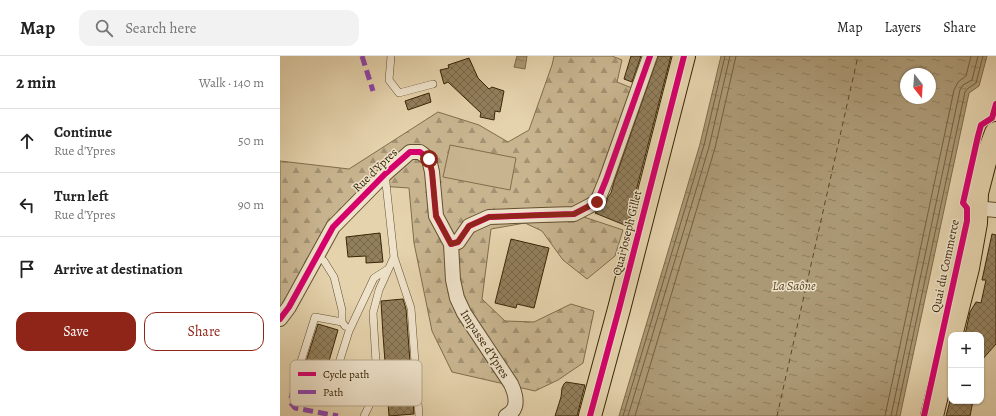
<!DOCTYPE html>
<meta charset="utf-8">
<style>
body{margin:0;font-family:Alegreya,serif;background:#f2f2f2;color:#222}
.controls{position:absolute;right:12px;bottom:12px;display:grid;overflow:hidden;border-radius:8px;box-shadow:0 1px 3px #0004}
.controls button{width:36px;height:36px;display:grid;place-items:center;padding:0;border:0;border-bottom:1px solid #e0e0e0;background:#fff;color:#222;font:20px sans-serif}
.compass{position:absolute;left:620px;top:12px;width:36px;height:36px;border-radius:50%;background:#fff;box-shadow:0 1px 3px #0004;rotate:163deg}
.stop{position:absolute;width:12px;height:12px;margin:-9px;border:3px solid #8f2418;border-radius:50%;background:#fff}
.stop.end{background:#8f2418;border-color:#fff;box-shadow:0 1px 4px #0008}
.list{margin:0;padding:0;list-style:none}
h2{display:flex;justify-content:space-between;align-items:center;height:52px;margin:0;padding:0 16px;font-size:17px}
h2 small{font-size:13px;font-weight:400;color:#767676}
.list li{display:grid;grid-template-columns:26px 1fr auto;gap:12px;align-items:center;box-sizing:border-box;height:64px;padding:0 16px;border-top:1px solid #e0e0e0}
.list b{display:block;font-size:15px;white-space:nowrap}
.list p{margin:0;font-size:13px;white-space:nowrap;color:#767676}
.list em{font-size:13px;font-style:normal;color:#767676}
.actions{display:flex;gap:8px;padding:12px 16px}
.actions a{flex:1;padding:9px 0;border:1px solid #8f2418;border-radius:12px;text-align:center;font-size:14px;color:#8f2418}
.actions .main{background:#8f2418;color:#fff}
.icon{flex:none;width:22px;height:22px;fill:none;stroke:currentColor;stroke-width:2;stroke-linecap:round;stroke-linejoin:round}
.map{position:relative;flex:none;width:716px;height:360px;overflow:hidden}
header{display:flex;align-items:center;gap:24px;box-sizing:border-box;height:56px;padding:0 20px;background:#fff;border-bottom:1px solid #e0e0e0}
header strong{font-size:19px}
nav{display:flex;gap:22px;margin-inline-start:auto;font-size:14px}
.search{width:280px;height:36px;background:#f2f2f2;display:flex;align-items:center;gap:10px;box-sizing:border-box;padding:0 14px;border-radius:12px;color:#767676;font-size:15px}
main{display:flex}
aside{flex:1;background:#fff}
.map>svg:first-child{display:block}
</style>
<header>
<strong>Map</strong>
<div class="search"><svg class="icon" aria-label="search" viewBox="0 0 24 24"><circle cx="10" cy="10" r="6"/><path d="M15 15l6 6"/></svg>Search here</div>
<nav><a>Map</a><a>Layers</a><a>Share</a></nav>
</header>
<main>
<aside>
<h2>2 min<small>Walk · 140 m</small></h2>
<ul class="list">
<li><svg class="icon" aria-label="ahead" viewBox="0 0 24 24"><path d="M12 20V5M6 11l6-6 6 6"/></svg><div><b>Continue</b><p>Rue d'Ypres</p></div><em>50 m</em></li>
<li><svg class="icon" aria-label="left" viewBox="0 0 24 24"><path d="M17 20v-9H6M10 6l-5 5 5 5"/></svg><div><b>Turn left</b><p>Rue d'Ypres</p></div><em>90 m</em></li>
<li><svg class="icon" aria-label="arrive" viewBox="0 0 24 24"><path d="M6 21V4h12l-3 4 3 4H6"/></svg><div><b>Arrive at destination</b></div></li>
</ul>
<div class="actions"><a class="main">Save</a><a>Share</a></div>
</aside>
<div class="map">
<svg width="716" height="360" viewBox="0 0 716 360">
<defs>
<pattern id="forest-firs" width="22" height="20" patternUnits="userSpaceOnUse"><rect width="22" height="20" fill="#c8b590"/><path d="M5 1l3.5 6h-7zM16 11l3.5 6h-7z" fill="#a39374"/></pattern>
<pattern id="water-ripples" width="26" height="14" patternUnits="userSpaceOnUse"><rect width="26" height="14" fill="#ab9874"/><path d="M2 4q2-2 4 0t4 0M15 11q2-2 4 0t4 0" fill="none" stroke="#8c7c5d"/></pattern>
<pattern id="building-cross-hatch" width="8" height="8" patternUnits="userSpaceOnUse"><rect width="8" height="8" fill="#927f5c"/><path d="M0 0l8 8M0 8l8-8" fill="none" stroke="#78684a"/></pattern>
</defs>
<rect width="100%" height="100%" fill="#e5d3ad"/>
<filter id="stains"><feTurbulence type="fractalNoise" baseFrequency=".005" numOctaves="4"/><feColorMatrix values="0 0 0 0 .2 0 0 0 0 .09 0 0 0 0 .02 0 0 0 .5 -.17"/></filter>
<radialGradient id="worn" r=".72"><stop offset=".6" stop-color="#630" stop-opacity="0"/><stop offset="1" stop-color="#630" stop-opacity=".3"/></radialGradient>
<path fill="url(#forest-firs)" stroke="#806d4a" d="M274,0H332L342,4L337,26L352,32L315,139L304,161L343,174L335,200L307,223L283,204L262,175L245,167L211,173L202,243L225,265L254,266L291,248L314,255L303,307L278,324L255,335L172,316L152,275L134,187L129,132L85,129L0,254V105L69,113L158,56L199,69L228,86L249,74L272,9Z"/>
<path fill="#c8b590" stroke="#806d4a" d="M170,89L236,102L230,134L163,121Z"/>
<path fill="url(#water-ripples)" stroke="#7d6a48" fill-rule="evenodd" d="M237,0H247L245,13L234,11Z
M441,0H707L699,30L689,37L620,360H339L420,88ZM626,18H650V42H626Z"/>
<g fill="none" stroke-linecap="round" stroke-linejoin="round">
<path stroke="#725e3c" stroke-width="1" d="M343,360L424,89L445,0
M348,360L429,91L450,0
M355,360L435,92L456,0
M605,360L674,34L678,26L686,20L691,0
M611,360L680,34L683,29L692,24L698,0
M616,360L685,36L687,33L696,27L703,0"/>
<path stroke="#5b4826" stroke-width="1" stroke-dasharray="5 4" stroke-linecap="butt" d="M497,360L578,0"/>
</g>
<path fill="url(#building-cross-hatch)" stroke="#392505" d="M351,0H361L352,26L344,23Z
M378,0H391L347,170L315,157L321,153L325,150L328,141L331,137L334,126Z
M189,2L198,22L209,33L212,31L224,35L220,56L215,55L214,64L200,61L201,57L168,26L164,28L160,14L169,12L168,9Z
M149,37L151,46L128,54L125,45Z
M100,177L103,206L86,207V200L68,201L66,181Z
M712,178L716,179V288L701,305V279H685L690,256L696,246L701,247L706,224H702Z
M231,183L269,192L254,252L237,248L236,252L215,247Z
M123,243L126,253L134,358L109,360L103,279L101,245Z
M38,268L58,274L38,343L16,337Z
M286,326L305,329L297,360H275L281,341L282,332L284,328Z
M670,345H693L690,360H666Z"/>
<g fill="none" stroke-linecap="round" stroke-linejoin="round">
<g stroke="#64502f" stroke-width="8">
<path id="service" d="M111,0L109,24L119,37L153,28
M105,118L114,201L131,252L139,360
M44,205L54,221L62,254V266L65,270
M17,318L35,261L62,266
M52,329L69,275L94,222L108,213
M84,360L94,340L97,323L93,257L99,234L114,201"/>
</g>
<g stroke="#64502f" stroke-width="16">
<path id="minor" d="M696,152L716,154
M171,188L173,224L177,242L184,257L231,328C236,339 240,353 226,360
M0,263L9,251L53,171L105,118L130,96H140L149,103L152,116L156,160L171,188L178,186L189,170L209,161L262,159L294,158L317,146L326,124L370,0"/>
</g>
<g stroke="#392505" stroke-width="24">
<path id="primary" d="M310,360L339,253L404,0
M652,360L673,272L688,212L696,167L697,137L705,106L716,77"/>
</g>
<use href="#service" stroke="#eee2ca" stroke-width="7"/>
<use href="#minor" stroke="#eee2ca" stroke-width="14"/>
<use href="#primary" stroke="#e5d3ad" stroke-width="22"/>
<path stroke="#8e44ad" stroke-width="5" stroke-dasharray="10 5" stroke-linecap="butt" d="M82,0L93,35
M17,318L10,346L15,352L58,360"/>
<g stroke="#eee2ca" stroke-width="8">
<path id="cycleway" d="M0,263L9,251L53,171L105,118L130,96H140L149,103L152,116L156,160L171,188L178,186L189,170L209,161L262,159L294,158L317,146L326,124L370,0
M310,360L339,253L404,0
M644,360L687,165V152L683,147L698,80L701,69L712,62L716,48"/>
</g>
<use href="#cycleway" stroke="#d6006c" stroke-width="6"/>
</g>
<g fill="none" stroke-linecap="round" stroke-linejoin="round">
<path stroke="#8f2418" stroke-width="5" d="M149,103L152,116L156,160L171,188L178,186L189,170L209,161L262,159L294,158L317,146"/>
</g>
<g text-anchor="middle" stroke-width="3" stroke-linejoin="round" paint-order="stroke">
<g font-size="12" fill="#392505" stroke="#eee2ca">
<text transform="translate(95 114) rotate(-44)" y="4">Rue d'Ypres</text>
<text transform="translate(347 177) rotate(-76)" y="4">Quai Joseph Gillet</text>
<text transform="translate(665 210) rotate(-78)" y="4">Quai du Commerce</text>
<text transform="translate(205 288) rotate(57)" y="4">Impasse d'Ypres</text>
</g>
<g font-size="13" font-style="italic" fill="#5b4826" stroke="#eee2ca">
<text x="514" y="234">La Saône</text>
</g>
</g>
<rect x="10" y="304" width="132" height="46" rx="6" fill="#eee2ca" stroke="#b8a98f" stroke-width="1"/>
<rect x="18" y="316" width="18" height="4" fill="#d6006c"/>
<rect x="18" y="334" width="18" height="4" fill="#8e44ad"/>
<g font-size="11" fill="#392505">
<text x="43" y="322">Cycle path</text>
<text x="43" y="340">Path</text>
</g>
<rect width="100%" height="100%" filter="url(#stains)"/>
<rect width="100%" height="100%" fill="url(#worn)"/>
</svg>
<div class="controls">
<button>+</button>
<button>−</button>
</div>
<svg class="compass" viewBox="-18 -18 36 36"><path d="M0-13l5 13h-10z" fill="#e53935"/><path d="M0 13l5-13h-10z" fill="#767676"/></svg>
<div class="stop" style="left:149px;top:103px"></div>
<div class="stop end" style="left:317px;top:146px"></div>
</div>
</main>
